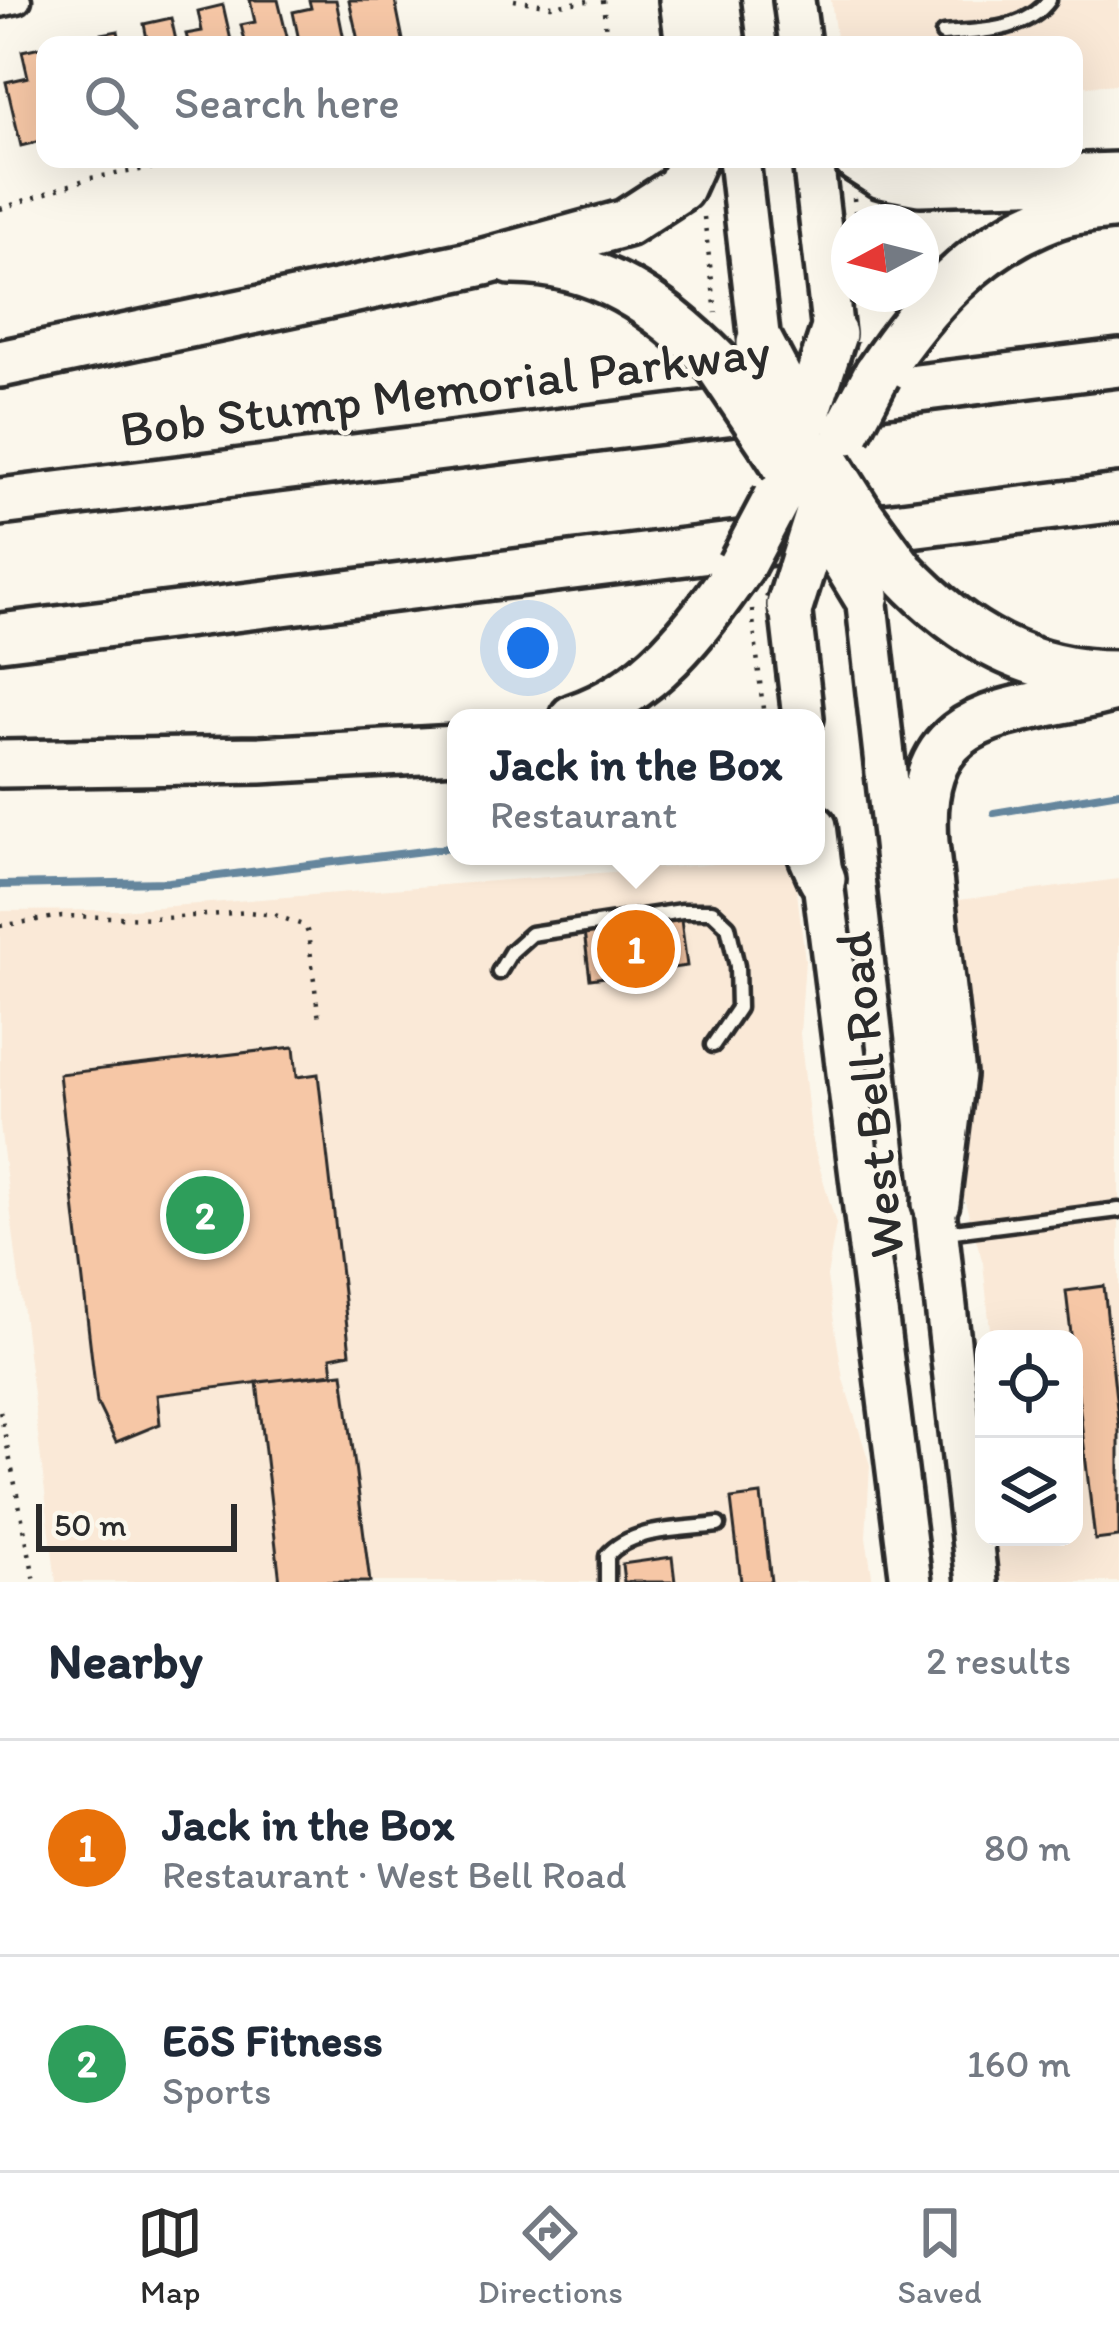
<!DOCTYPE html>
<meta charset="utf-8">
<style>
body{margin:0;font-family:Itim,sans-serif;background:#f6f6f7;color:#1f2937}
.controls{position:absolute;right:36px;bottom:36px;display:grid;overflow:hidden;border-radius:24px;box-shadow:0 12px 48px #0002}
.controls button{width:108px;height:108px;display:grid;place-items:center;padding:0;border:0;border-bottom:3px solid #e0e1e3;background:#fff;color:#1f2937;font:60px sans-serif}
.compass{position:absolute;left:831px;top:204px;width:108px;height:108px;border-radius:50%;background:#fff;box-shadow:0 12px 48px #0002;rotate:263deg}
.scale{position:absolute;left:36px;bottom:30px;width:201px;box-sizing:border-box;padding-left:12px;border:6px solid #2b2b2b;border-top:0;font-size:33px;line-height:42px;white-space:nowrap;color:#2b2b2b;-webkit-text-stroke:9px #fbf7ec;paint-order:stroke}
.you{position:absolute;left:528px;top:648px;width:42px;height:42px;margin:-30px;border:9px solid #fff;border-radius:50%;background:#1a73e8;box-shadow:0 0 0 18px #1a73e833}
.badge{display:grid;place-items:center;width:78px;height:78px;border-radius:50%;background:#2b2b2b;color:#fff;font-size:39px;font-weight:700}
.pin{position:absolute;translate:-50% -50%;border:6px solid #fff;box-shadow:0 3px 12px #0006}
.popup{position:absolute;left:447px;top:709px;width:378px;height:156px;box-sizing:border-box;display:grid;place-content:center;border-radius:24px;background:#fff;filter:drop-shadow(0 3px 9px #0005);font-size:39px;white-space:nowrap;color:#747a83}
.popup b{font-size:45px;color:#1f2937}
.popup::after{content:'';position:absolute;left:50%;top:100%;margin-left:-24px;border:24px solid transparent;border-top-color:#fff}
.list{margin:0;padding:0;list-style:none}
h2{display:flex;justify-content:space-between;align-items:center;height:156px;margin:0;padding:0 48px;font-size:51px}
h2 small{font-size:39px;font-weight:400;color:#747a83}
.list li{display:grid;grid-template-columns:78px 1fr auto;gap:36px;align-items:center;box-sizing:border-box;height:216px;padding:0 48px;border-top:3px solid #e0e1e3}
.list b{display:block;font-size:45px;white-space:nowrap}
.list p{margin:0;font-size:39px;white-space:nowrap;color:#747a83}
.list em{font-size:39px;font-style:normal;color:#747a83}
.icon{flex:none;width:66px;height:66px;fill:none;stroke:currentColor;stroke-width:2;stroke-linecap:round;stroke-linejoin:round}
.map{position:relative;flex:none;width:1119px;height:1582px;overflow:hidden}
.search{position:absolute;background:#fff;box-shadow:0 12px 48px #0002;left:36px;right:36px;top:36px;height:132px;display:flex;align-items:center;gap:30px;box-sizing:border-box;padding:0 42px;border-radius:24px;color:#747a83;font-size:45px}
.sheet{height:588px;background:#fff}
nav{display:flex;justify-content:space-around;align-items:center;box-sizing:border-box;height:168px;border-top:3px solid #e0e1e3;background:#fff;font-size:33px;color:#747a83}
nav a{display:grid;justify-items:center;gap:6px}
nav .on{color:#2b2b2b}
.map>svg:first-child{display:block}
</style>
<div class="map">
<svg width="1119" height="1582" viewBox="0 0 1119 1582">
<rect width="100%" height="100%" fill="#fbf7ec"/>
<filter id="ink" filterUnits="userSpaceOnUse"><feTurbulence type="fractalNoise" baseFrequency=".00833" numOctaves="2"/><feDisplacementMap in="SourceGraphic" scale="24" xChannelSelector="R" yChannelSelector="G"/><feConvolveMatrix kernelMatrix="1 2 1 2 8 2 1 2 1" color-interpolation-filters="sRGB"/></filter>
<g filter="url(#ink)">
<path fill="#fae9d7" d="M831,0H1119V84L1074,87V45H837Z
M793,858L805,960L800,1034L812,1141L836,1224L827,1277L843,1379L870,1465L866,1537L873,1582H56L0,1125V911L119,910Z
M1119,879V1582H1002L995,1557L996,1537H1074V1339H991L983,1263L958,1178L944,902Z"/>
<g fill="none" stroke-linecap="round" stroke-linejoin="round">
<path stroke="#65869d" stroke-width="8" d="M994,813L1119,792
M0,885L169,882L456,847"/>
</g>
<path fill="#f6c7a6" stroke="#2b2b2b" stroke-width="3" d="M250,0H278L289,45H246L241,25L255,22Z
M309,0H336L345,45H300L293,12L311,8Z
M349,0H395L404,45H359Z
M223,5L232,45H189L186,34L202,31L198,11Z
M171,18L177,45H144L148,44L144,24Z
M118,31L121,45H92L91,36Z
M45,46V140L21,146L6,82L28,77L22,51Z
M681,920L687,966L590,979L584,932Z
M294,1047L297,1077L318,1074L350,1353L331,1357L333,1373L157,1395L160,1424L116,1442L97,1403L59,1074Z
M1104,1286L1119,1427V1537L1095,1540L1066,1291Z
M343,1373L370,1582H280L257,1382Z
M761,1495L771,1582H741L731,1499Z
M672,1557L675,1582H624L622,1564Z"/>
<g fill="none" stroke-linecap="round" stroke-linejoin="round">
<g stroke="#2b2b2b" stroke-width="21">
<path id="service" d="M943,34C979,31 1026,32 1049,0
M499,972L511,952L531,934L682,911H712L728,926L737,966L738,1008L713,1045
M946,1232L1119,1210
M607,1582V1556C632,1527 682,1530 718,1525"/>
</g>
<g stroke="#2b2b2b" stroke-width="33">
<path id="minor" d="M0,4L18,0"/>
</g>
<g stroke="#2b2b2b" stroke-width="48">
<path id="primary" d="M719,0L725,45
M794,0L800,45
M739,159L760,343
M813,159L833,334
M866,595L977,1582
M790,605L803,718
M816,826L911,1582"/>
</g>
<g stroke="#2b2b2b" stroke-width="54">
<path id="motorway" d="M683,0L689,45
M857,159L882,175L920,182L1119,176
M511,261C597,260 660,305 718,364
M0,364L484,262L626,223L680,188L693,159
M877,374C923,306 975,245 1055,216C1074,209 1098,208 1119,205
M803,425L858,512
M772,444L818,516
M0,502L1119,363
M902,572C962,636 1030,675 1119,674
M0,637L1119,498
M573,718C651,692 696,630 741,566
M0,764L260,760L456,749
M812,856L822,879
M936,1203L952,1075L925,843C914,699 1015,717 1119,687"/>
</g>
<path stroke="#2b2b2b" stroke-width="4.5" stroke-dasharray="3 9" stroke-linecap="butt" d="M514,0L551,6L595,0
M603,0L607,45
M854,198L856,222
M0,209L90,178L210,159
M704,217L716,313
M752,610L764,718
M0,926L62,916L165,918L248,912L275,915L305,926L308,933L319,1020
M0,1411L35,1582"/>
<use href="#service" stroke="#fbf7ec" stroke-width="12"/>
<use href="#minor" stroke="#fbf7ec" stroke-width="24"/>
<use href="#primary" stroke="#fbf7ec" stroke-width="39"/>
<use href="#motorway" stroke="#fbf7ec" stroke-width="45"/>
<g stroke="#2b2b2b" stroke-width="54" stroke-linecap="butt">
<path id="motorway-bridge" d="M760,343L803,425
M718,364L772,444
M803,425L833,334
M847,431L877,374
M858,512L902,572
M818,516L866,595
M741,566L777,498
M790,605L818,516"/>
</g>
<use href="#motorway-bridge" stroke="#fbf7ec" stroke-width="45"/>
</g>
</g>
<g text-anchor="middle" stroke-width="9" stroke-linejoin="round" paint-order="stroke">
<g font-size="51" fill="#2b2b2b" stroke="#fbf7ec">
<text transform="translate(445 389) rotate(-7)" y="18">Bob Stump Memorial Parkway</text>
<text transform="translate(869 1095) rotate(-96)" y="18">West Bell Road</text>
</g>
</g>
</svg>
<div class="controls">
<button><svg class="icon" aria-label="locate" viewBox="0 0 24 24"><circle cx="12" cy="12" r="6"/><path d="M12 2v4M12 18v4M2 12h4M18 12h4"/></svg></button>
<button><svg class="icon" aria-label="layers" viewBox="0 0 24 24"><path d="M12 4l9 5-9 5-9-5zM3 14l9 5 9-5"/></svg></button>
</div>
<svg class="compass" viewBox="-18 -18 36 36"><path d="M0-13l5 13h-10z" fill="#e53935"/><path d="M0 13l5-13h-10z" fill="#747a83"/></svg>
<div class="scale">50 m</div>
<div class="you"></div>
<div class="pin badge" style="left:636px;top:949px;background:#e8710a">1</div>
<div class="popup"><b>Jack in the Box</b>Restaurant</div>
<div class="pin badge" style="left:205px;top:1215px;background:#2e9e5b">2</div>
<div class="search"><svg class="icon" aria-label="search" viewBox="0 0 24 24"><circle cx="10" cy="10" r="6"/><path d="M15 15l6 6"/></svg>Search here</div>
</div>
<section class="sheet">
<h2>Nearby<small>2 results</small></h2>
<ul class="list">
<li><span class="badge" style="background:#e8710a">1</span><div><b>Jack in the Box</b><p>Restaurant · West Bell Road</p></div><em>80 m</em></li>
<li><span class="badge" style="background:#2e9e5b">2</span><div><b>EōS Fitness</b><p>Sports</p></div><em>160 m</em></li>
</ul>
</section>
<nav>
<a class="on"><svg class="icon" aria-label="map" viewBox="0 0 24 24"><path d="M3 6l6-2 6 2 6-2v14l-6 2-6-2-6 2zM9 4v14M15 6v14"/></svg>Map</a>
<a><svg class="icon" aria-label="directions" viewBox="0 0 24 24"><path d="M12 3l9 9-9 9-9-9zM9 14v-3h6M13 9l2 2-2 2"/></svg>Directions</a>
<a><svg class="icon" aria-label="saved" viewBox="0 0 24 24"><path d="M7 4h10v16l-5-4-5 4z"/></svg>Saved</a>
</nav>
